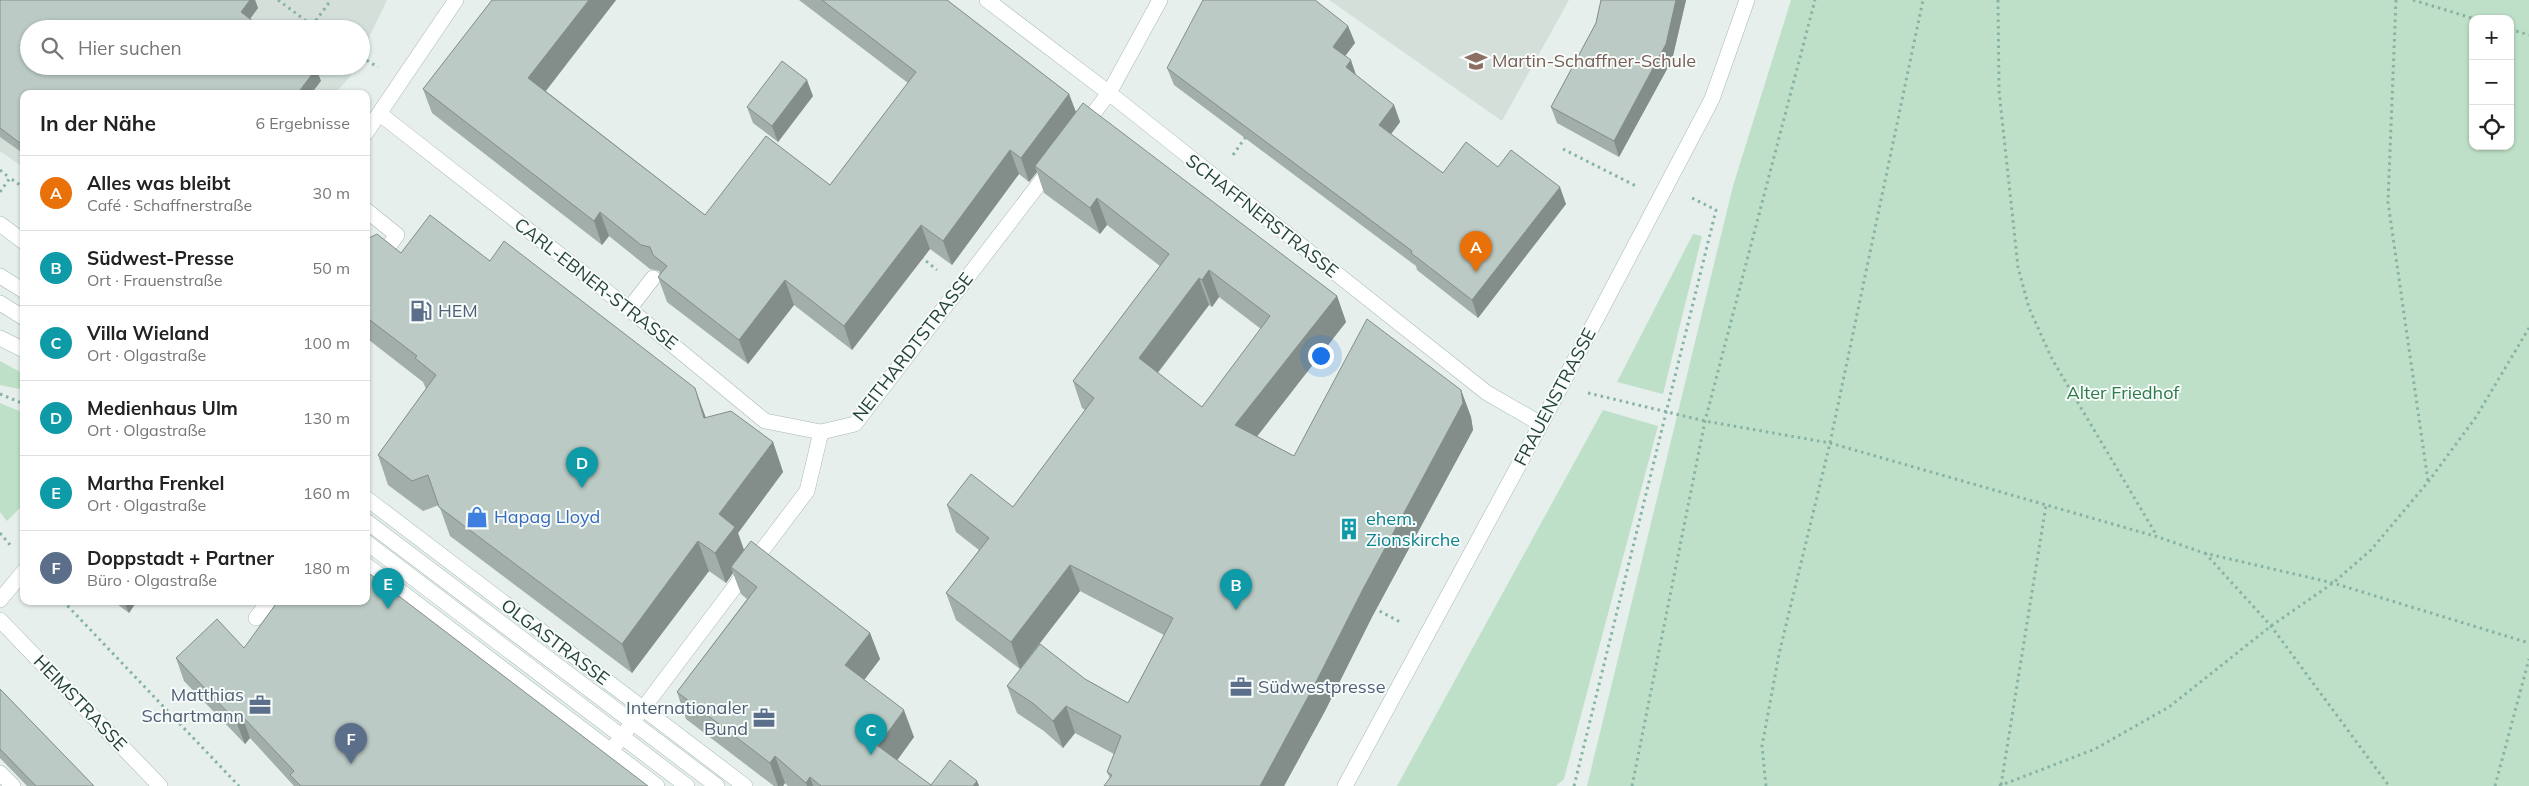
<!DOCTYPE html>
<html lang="de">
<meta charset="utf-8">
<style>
body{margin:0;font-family:Mulish,sans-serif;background:#f6f6f6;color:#222}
.controls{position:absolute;right:15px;top:15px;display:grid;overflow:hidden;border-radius:10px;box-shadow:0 1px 4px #0004}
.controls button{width:45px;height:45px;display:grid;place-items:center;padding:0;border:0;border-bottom:1px solid #e0e0e0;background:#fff;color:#222;font:25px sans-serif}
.you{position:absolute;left:1320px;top:355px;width:18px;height:18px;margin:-12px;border:4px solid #fff;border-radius:50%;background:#1a73e8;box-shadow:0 0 0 8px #1a73e833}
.badge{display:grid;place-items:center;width:32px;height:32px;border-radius:50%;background:#2563eb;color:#fff;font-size:16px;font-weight:700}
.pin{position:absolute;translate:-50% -41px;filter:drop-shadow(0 1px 2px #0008)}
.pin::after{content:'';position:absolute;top:26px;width:18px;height:15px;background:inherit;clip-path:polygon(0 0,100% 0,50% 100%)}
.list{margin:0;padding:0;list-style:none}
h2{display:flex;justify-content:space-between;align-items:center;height:65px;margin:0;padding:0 20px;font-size:21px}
h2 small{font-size:16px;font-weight:400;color:#767676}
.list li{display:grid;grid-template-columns:32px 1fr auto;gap:15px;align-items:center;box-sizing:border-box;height:75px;padding:0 20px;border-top:1px solid #e0e0e0}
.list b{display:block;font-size:19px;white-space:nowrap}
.list p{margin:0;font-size:16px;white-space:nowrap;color:#767676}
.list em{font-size:16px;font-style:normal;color:#767676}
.icon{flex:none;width:28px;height:28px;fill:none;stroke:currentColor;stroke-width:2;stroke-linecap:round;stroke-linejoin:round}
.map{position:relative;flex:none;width:2529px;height:786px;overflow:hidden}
.search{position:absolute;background:#fff;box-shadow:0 1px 4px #0004;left:20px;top:20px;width:350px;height:55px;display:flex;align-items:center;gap:12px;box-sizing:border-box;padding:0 18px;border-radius:28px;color:#767676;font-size:19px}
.panel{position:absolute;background:#fff;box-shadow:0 1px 4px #0004;left:20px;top:90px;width:350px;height:515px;border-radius:10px}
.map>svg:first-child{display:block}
</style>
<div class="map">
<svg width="2529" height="786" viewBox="0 0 2529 786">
<rect width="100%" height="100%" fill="#e6efeb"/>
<path fill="#d4dfda" d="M0,0H387L361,54V29H29V66H355L351,75L335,94H24V168L0,151Z
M1329,0H1569L1502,121Z"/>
<path fill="#bfe0c8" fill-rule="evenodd" d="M1791,0H2529V786H1587L1733,186ZM2473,19H2510V146H2473Z
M1693,234L1702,236L1663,394L1617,382Z
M0,361L24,374V390L0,385Z
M0,403L24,413V504L7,521L0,512Z
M1603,410L1658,426L1564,779L1556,786H1397Z"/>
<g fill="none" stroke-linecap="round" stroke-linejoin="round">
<g stroke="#a8b8b2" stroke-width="16">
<path id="service" d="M366,210L397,235L380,258
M0,276L24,291
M0,303L24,318
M629,309L653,278
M366,521L717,786
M366,542L687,786
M256,618L269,601
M0,773L13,786"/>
</g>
<g stroke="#a8b8b2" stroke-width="16">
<path id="minor" d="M987,0L1109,93L1487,393L1541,424
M380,114L629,309L765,421L821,432L855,424L1052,167
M1083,127L1109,93L1160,0
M366,133L456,0
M0,600L24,571
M0,620L160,786
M611,751L807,491L821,432
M1345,786L1541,424L1712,99L1747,0"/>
</g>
<g stroke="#a4bbb3" stroke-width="16">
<path id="secondary" d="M0,224L24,242
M0,338L24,350
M366,498L745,786
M366,565L657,786"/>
</g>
<path stroke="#86b3a5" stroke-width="3" stroke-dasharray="2.5 4" stroke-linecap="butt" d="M278,0L317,29
M1998,0L1999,91L2018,267L2029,308L2052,359L2157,536
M2396,0L2388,202L2428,481
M2413,0L2475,19
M312,26L331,0
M2510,29L2529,35
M361,57L378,67
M1563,149L1636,186
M1233,155L1247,135
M0,170L10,178
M0,192L10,178L24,188
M921,257L937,270
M1588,393L1705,421L1830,443L2158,537L2204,553L2333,583L2529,643
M0,394L24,404
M0,533L11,546
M2205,553L2271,626L2389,786
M63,601L239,786
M1374,608L1402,623
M2001,785L2046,505
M1574,786L1716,210L1692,198
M1632,786L1705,421L1815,0
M1766,786L1762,746L1779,654L1830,443L1923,0
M1999,786L2095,749L2169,707L2271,626L2333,583L2371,550L2428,482L2476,417L2529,328
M2495,786L2529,659"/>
<use href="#service" stroke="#fff" stroke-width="15"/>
<use href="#minor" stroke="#fff" stroke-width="15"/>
<use href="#secondary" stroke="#fff" stroke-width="15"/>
</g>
<path fill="#a1aea9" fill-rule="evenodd" d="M0,0H255L258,8L250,19L316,69L321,81L24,94V154L0,137Z
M492,0H616L546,91L705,215L830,185L908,83L799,0H947L1069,94L1076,112L1337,296L1346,322L1257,436L1294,456L1461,390L1471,417L1473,430L1372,617L1325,711L1284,786H1104L1110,778L1107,772L1114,754L1075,733L1063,748L1044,731L1017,713L1007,686L1085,679L1128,703L1164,635L1080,591L1020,669L956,620L946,593L979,550L956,532L947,505L1013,507L1085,410L1082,408L1073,381L1160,266L1107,225L1100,234L1044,193L1037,172L1029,182L1019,174L952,265L930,249L852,350L794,305L748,364L667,302L658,277L660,274L659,271L650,269L609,236L602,245L432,113L423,89ZM1219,297L1261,329L1202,407L1158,373L1209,305L1212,307Z
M1601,0H1686L1672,60L1619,157L1557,123L1551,107L1596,23Z
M1348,26L1355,43L1345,56L1356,76L1394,105L1400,122L1391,134L1443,173L1498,167L1566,204L1478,318L1417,270L1416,266L1174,85L1167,68Z
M813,96L778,142L753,123L747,107Z
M366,235L367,237L401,253L490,261L706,418L773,442L783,472L738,533L744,550L870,633L880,659L864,680L914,737L897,760L931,785L977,781L979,786H788L785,783L783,786H774L686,719L677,692L747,599L741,594L733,573L726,583L709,571L632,673L450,536L439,505L423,511L388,485L378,455L426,389L423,382L369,340L366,343Z
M113,601H137L129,613Z
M244,648L648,786H294L250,738L245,744L184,681L176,658Z
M0,689L94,786H27L0,758Z"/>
<path fill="#838d89" d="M250,0H255L258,8L246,24L241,12Z
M589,0H616L537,102L528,78Z
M1676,0H1686L1672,60L1619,157L1614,141Z
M1348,26L1355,43L1339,64L1333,47Z
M1351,60L1357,78L1346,67Z
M316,69L321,81L311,94H297Z
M807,80L813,96L778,142L772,126Z
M1069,94L1078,118L1035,166L1037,172L1029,182L1021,158Z
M1394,105L1400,122L1385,142L1379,125Z
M1010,150L1019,174L952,265L943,241Z
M1560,187L1566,204L1478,318L1472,300Z
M1097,198L1107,225L1100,234L1090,208Z
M600,212L609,236L602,245L594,221Z
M921,225L930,249L852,350L844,326Z
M1209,270L1219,297L1212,307L1202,280Z
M1199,278L1209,305L1148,385L1139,358Z
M785,280L794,305L748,364L739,340Z
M1337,296L1346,322L1245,452L1235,425Z
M366,333L369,340L366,343Z
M695,388L706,418H704Z
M1461,390L1471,417L1473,430L1372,617L1325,711L1284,786H1260Z
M773,442L783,472L738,533L746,556L731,567L733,573L726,583L715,553L719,514Z
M698,541L709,571L632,673L622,644Z
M1070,565L1080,591L1020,669L1011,642Z
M124,601H137L129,613Z
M870,633L880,659L855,692L845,665Z
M1066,706L1075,733L1063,748L1053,721Z
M904,710L914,737L888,773L878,746Z
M242,716L250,738L245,744L236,721Z
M775,756L785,783L783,786H778L770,763Z
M810,777L813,786H807L806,783Z
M977,781L979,786H973Z"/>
<path fill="#bbcac4" stroke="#838d89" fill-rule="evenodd" d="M0,0H250L241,12L263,29H29V66H313L316,69L297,94H24V146L0,128Z
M492,0H589L528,78L705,215L766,136L830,185L916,72L822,0H947L1069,94L1021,158L1010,150L943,241L921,225L844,326L785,280L739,340L658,277L667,266L653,255L650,247L641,245L600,212L594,221L423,89Z
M1203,0H1315L1348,26L1333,47L1351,60L1346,67L1394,105L1379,125L1443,173L1466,142L1498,167L1511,150L1560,187L1472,300L1411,253L1412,251L1167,68Z
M1601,0H1676L1666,44L1614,141L1551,107L1596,23Z
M782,61L807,80L772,126L747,107Z
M1083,103L1337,296L1235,425L1294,456L1367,319L1461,390L1463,403L1362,591L1315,684L1260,786H1104L1112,775L1107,772L1121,736L1066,706L1053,721L1034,704L1007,686L1040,644L1085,679L1128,703L1173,618L1070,565L1011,642L946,593L989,538L947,505L971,474L1013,507L1094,398L1073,381L1169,254L1097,198L1090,208L1035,166ZM1209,270L1270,316L1202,407L1139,358L1199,278L1202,280Z
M430,215L490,261L504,241L695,388L704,418L731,411L773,442L719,514L735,527L715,553L698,541L622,644L439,507L428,475L412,481L378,455L436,375L415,358L417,356L366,317V237L369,238L377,234L401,253Z
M751,541L870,633L845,665L904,710L878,746L931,785L950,760L977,781L973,786H821L810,777L806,783L775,756L770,763L677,692L757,587L731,567Z
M366,571L648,786H301L290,775L294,771L242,716L236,721L176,658L217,619L244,648L278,601H366Z
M0,689L94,786H36L0,749Z"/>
<defs>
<g id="school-bare" transform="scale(1.725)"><path d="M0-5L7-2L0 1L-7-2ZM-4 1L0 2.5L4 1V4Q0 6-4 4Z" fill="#8d6e63" stroke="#f7fbf9" stroke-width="2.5" paint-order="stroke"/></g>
<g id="fuel-bare" transform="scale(1.725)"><path d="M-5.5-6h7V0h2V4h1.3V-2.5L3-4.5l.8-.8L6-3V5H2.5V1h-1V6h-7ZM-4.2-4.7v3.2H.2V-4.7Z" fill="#5c6f8a" stroke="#f7fbf9" stroke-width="2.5" paint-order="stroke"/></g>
<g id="shop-bare" transform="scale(1.725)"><path d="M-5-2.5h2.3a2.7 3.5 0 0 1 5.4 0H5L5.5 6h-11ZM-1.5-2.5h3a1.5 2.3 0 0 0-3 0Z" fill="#3f7fe0" stroke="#f7fbf9" stroke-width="2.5" paint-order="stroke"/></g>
<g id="building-bare" transform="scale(1.725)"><path d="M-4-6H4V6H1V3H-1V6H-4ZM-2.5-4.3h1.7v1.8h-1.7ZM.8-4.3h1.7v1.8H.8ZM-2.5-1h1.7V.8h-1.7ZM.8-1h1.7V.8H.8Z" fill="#0f9aa8" stroke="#f7fbf9" stroke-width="2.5" paint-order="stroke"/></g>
<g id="office-bare" transform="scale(1.725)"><path d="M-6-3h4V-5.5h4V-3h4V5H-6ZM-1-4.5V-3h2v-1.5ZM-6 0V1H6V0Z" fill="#5c6f8a" stroke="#f7fbf9" stroke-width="2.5" paint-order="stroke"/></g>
</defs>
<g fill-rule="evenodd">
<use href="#school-bare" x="1476" y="61"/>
<use href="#fuel-bare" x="421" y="311"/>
<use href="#shop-bare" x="477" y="517"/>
<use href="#building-bare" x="1349" y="529"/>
<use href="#office-bare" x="1241" y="687"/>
<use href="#office-bare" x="260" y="705"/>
<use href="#office-bare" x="764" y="718"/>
</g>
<g text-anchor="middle" stroke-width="4" stroke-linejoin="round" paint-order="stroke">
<g font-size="18" fill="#785e54" stroke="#f7fbf9" text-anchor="start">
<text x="1492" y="67">Martin-Schaffner-Schule</text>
</g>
<g font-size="18" fill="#24423a" stroke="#f7fbf9">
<text transform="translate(1262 216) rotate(38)" y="6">SCHAFFNERSTRASSE</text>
<text transform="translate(596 284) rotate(38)" y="6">CARL-EBNER-STRASSE</text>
<text transform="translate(913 347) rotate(-52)" y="6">NEITHARDTSTRASSE</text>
<text transform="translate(1555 397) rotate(-62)" y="6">FRAUENSTRASSE</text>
<text transform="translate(555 642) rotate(37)" y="6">OLGASTRASSE</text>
<text transform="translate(80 703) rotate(46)" y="6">HEIMSTRASSE</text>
</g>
<g font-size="18" fill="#4e5e75" stroke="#f7fbf9" text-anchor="start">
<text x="438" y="317">HEM</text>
<text x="1258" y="693">Südwestpresse</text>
<text x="244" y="701" text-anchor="end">Matthias<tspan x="244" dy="21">Schartmann</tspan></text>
<text x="748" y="714" text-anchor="end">Internationaler<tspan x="748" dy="21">Bund</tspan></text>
</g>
<g font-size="18" fill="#2d7a4b" stroke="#f7fbf9">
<text x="2123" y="399">Alter Friedhof</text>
</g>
<g font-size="18" fill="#366cbe" stroke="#f7fbf9" text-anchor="start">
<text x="494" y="523">Hapag Lloyd</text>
</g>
<g font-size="18" fill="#0d838f" stroke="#f7fbf9" text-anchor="start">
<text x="1366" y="525">ehem.<tspan x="1366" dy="21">Zionskirche</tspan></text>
</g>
</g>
</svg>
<div class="controls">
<button>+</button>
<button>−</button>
<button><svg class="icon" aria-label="locate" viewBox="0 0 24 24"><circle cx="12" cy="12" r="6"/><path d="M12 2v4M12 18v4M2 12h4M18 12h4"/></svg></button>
</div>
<div class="you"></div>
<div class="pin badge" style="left:1476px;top:272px;background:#e8710a">A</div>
<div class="pin badge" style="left:1236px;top:610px;background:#0f9aa8">B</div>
<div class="pin badge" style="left:871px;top:755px;background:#0f9aa8">C</div>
<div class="pin badge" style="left:582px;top:488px;background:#0f9aa8">D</div>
<div class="pin badge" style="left:388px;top:609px;background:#0f9aa8">E</div>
<div class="pin badge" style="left:351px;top:764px;background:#5c6f8a">F</div>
<div class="search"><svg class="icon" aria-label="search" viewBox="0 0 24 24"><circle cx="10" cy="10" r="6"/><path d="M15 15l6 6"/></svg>Hier suchen</div>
<section class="panel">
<h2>In der Nähe<small>6 Ergebnisse</small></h2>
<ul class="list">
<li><span class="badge" style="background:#e8710a">A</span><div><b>Alles was bleibt</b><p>Café · Schaffnerstraße</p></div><em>30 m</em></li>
<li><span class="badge" style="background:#0f9aa8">B</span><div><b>Südwest-Presse</b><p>Ort · Frauenstraße</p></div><em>50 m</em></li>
<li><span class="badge" style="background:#0f9aa8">C</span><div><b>Villa Wieland</b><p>Ort · Olgastraße</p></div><em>100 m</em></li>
<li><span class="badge" style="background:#0f9aa8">D</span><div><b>Medienhaus Ulm</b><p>Ort · Olgastraße</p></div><em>130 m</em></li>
<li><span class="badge" style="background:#0f9aa8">E</span><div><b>Martha Frenkel</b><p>Ort · Olgastraße</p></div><em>160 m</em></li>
<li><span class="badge" style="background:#5c6f8a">F</span><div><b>Doppstadt + Partner</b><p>Büro · Olgastraße</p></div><em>180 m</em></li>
</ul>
</section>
</div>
